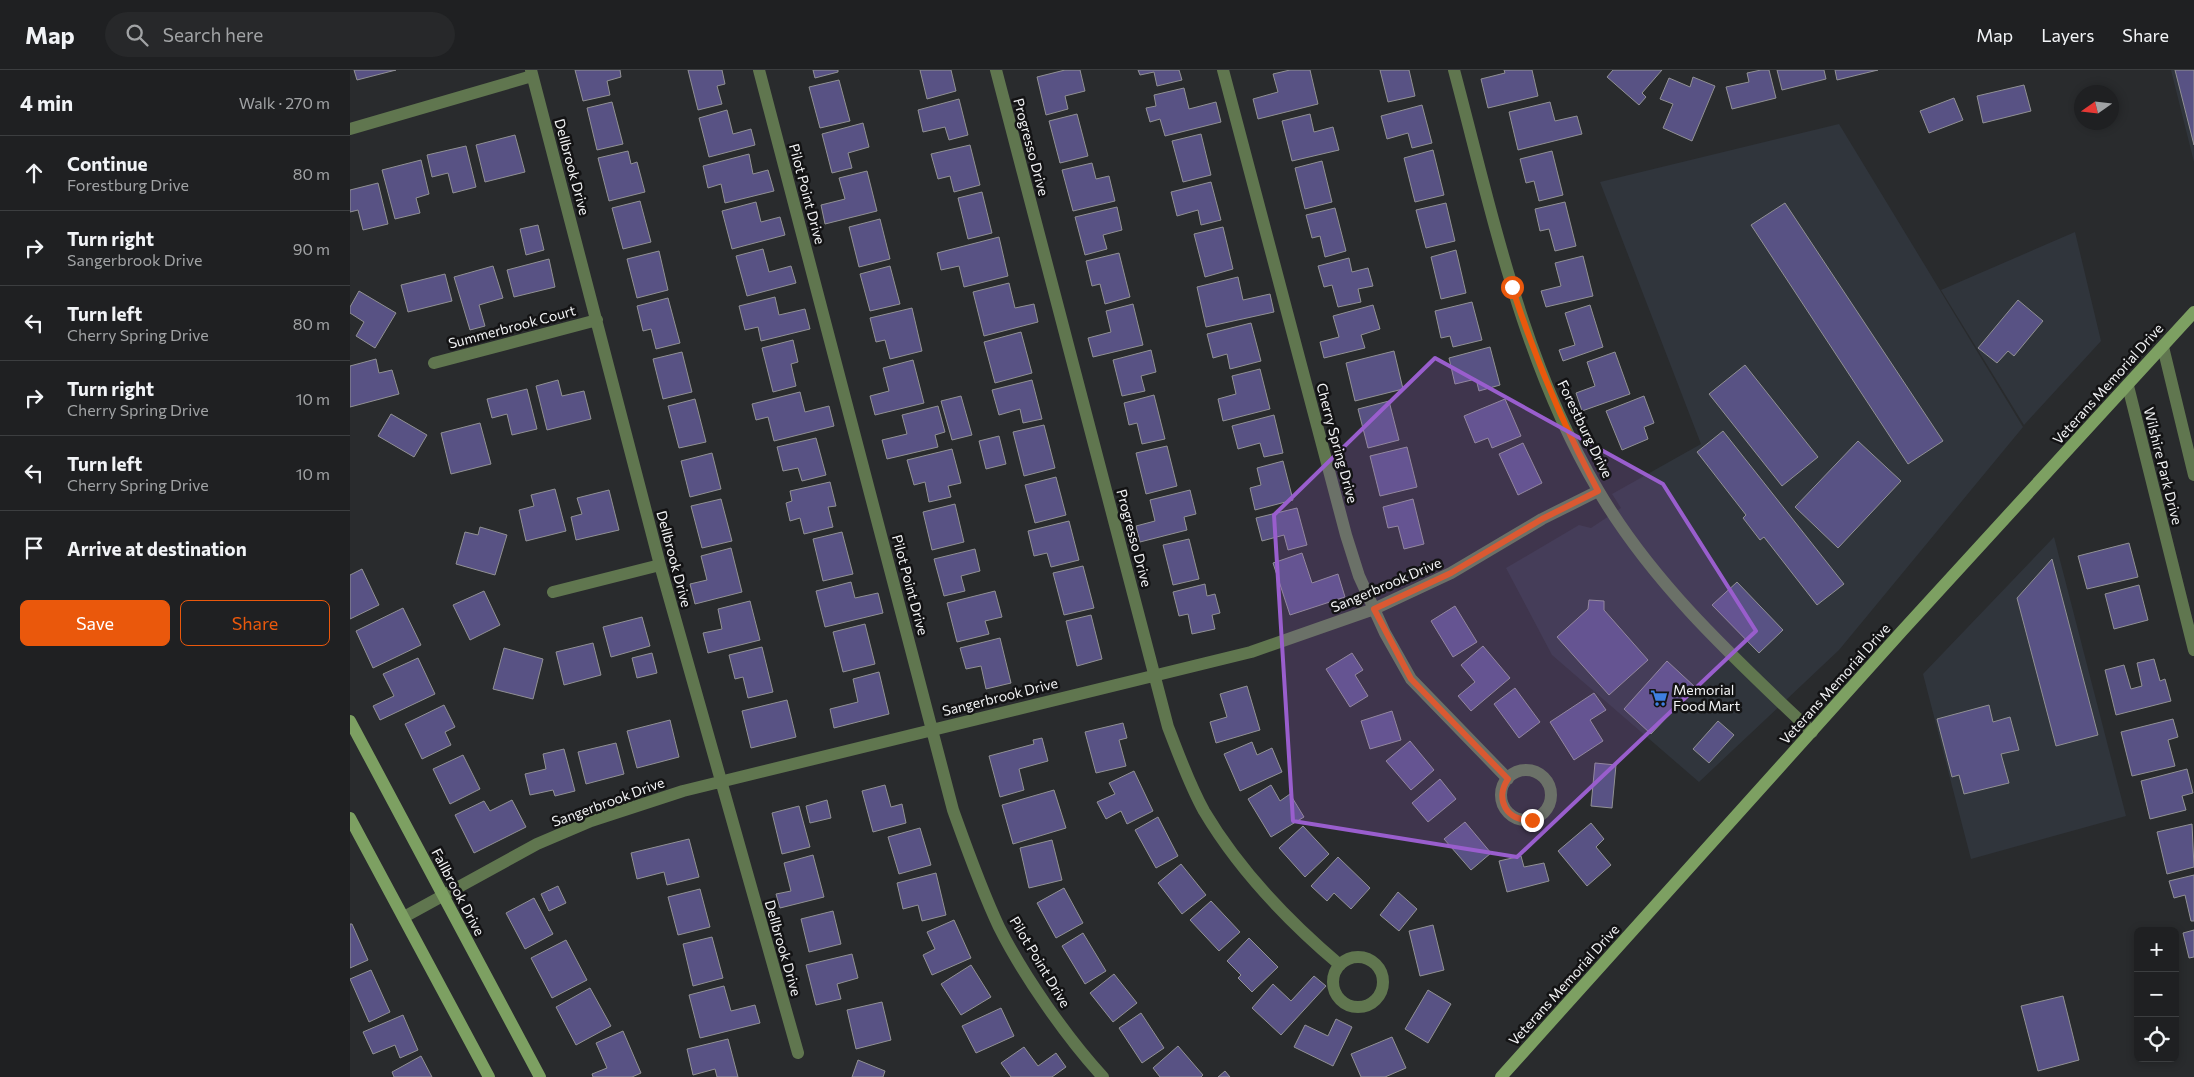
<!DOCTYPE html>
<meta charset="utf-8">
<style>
body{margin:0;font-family:Commissioner,sans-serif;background:#27282a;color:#f1f3f6}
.controls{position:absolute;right:15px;bottom:15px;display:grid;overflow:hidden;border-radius:8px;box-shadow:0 2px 8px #0003}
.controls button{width:45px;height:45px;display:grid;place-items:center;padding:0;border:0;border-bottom:1px solid #3c3e40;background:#1f2022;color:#f1f3f6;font:25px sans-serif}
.compass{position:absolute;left:1724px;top:15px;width:45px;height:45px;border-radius:50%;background:#1f2022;box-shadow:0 2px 8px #0003;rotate:256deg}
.stop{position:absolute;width:15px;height:15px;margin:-11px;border:4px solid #ea580c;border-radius:50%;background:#fff}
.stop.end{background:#ea580c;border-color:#fff;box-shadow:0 1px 5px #0008}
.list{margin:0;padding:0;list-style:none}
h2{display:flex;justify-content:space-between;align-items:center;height:65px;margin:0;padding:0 20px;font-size:21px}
h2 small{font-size:16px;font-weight:400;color:#a1a3a5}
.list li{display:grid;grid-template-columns:32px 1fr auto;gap:15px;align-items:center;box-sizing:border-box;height:75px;padding:0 20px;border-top:1px solid #3c3e40}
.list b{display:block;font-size:19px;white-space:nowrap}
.list p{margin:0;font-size:16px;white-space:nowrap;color:#a1a3a5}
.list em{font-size:16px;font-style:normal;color:#a1a3a5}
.actions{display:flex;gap:10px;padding:15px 20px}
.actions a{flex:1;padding:11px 0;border:1px solid #ea580c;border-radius:8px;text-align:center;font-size:18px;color:#ea580c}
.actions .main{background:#ea580c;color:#fff}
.icon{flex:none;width:28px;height:28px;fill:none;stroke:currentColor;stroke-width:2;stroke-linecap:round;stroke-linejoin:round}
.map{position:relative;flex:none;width:1844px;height:1007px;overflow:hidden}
header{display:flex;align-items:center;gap:30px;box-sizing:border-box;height:70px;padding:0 25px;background:#1f2022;border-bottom:1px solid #3c3e40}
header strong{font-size:24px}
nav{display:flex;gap:28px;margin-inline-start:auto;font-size:18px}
.search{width:350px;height:45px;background:#27282a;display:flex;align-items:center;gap:12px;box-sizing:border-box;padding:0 18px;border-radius:28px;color:#a1a3a5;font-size:19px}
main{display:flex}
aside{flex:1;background:#1f2022}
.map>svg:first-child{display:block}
</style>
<header>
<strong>Map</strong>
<div class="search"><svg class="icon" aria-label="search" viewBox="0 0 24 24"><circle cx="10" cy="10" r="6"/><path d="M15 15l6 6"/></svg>Search here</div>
<nav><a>Map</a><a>Layers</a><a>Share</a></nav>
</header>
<main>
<aside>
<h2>4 min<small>Walk · 270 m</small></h2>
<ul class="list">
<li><svg class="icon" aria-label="ahead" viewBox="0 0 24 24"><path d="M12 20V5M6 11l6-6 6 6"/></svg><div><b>Continue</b><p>Forestburg Drive</p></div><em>80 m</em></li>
<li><svg class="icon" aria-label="right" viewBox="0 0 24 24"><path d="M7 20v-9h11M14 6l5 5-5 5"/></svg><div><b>Turn right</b><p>Sangerbrook Drive</p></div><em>90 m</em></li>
<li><svg class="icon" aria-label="left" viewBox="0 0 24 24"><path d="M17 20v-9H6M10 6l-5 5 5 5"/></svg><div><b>Turn left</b><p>Cherry Spring Drive</p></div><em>80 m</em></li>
<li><svg class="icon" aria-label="right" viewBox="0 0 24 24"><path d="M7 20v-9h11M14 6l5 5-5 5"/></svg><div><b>Turn right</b><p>Cherry Spring Drive</p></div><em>10 m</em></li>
<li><svg class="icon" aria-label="left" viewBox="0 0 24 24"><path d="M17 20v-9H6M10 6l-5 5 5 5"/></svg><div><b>Turn left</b><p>Cherry Spring Drive</p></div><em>10 m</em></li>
<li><svg class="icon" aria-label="arrive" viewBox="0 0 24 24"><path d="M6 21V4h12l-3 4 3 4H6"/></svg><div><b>Arrive at destination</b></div></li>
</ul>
<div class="actions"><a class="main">Save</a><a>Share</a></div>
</aside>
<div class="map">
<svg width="1844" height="1007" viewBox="0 0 1844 1007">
<rect width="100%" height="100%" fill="#292b2d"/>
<path fill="#30353c" d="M1821,0H1844V92Z
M1489,54L1673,357L1489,580L1349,712L1202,585L1156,498L1229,455L1241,458L1271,438L1262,424L1351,374L1250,112Z
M1725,162L1751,271L1674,355L1591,220Z
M1704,467L1776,746L1621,789L1573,604Z"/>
<path fill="#585284" stroke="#919194" d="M4,0H46L7,10Z
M225,0H270L271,7L257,11L260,25L233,31Z
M338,0H372L375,14L367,16L372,34L348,40Z
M463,0H488V2L465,8Z
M570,0H601L606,21L577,29Z
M715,0H730L735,21L715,26L718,39L696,45L687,7Z
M788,0H829L832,10L807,16L804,2L790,5Z
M940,0H960L968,34L908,49L903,29L928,22L923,4Z
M1030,0H1059L1065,26L1038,32Z
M1154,0H1182L1188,26L1138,38L1131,9L1155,3Z
M1263,0H1312L1292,23L1296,27L1289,35L1257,7Z
M1411,0H1419L1426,28L1382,39L1376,17L1399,12L1397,3Z
M1427,0H1474L1476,9L1432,20Z
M1485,0H1528L1487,10Z
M1825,0H1844V75Z
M1343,7L1365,16L1342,71L1313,58L1323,34L1310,29L1319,8L1340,17Z
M489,10L500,51L470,58L459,17Z
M1674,15L1681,41L1633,53L1627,26Z
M834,18L839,39L866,32L871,52L815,66L810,49L800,52L796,38L806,36L804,25Z
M1604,28L1613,50L1579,63L1570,41Z
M609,29L618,65L599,70L595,57L573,62L568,40Z
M262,32L273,74L247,80L237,38Z
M1200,32L1205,51L1227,46L1232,64L1168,80L1159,42Z
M1072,35L1082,73L1062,78L1058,63L1037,69L1031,46Z
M377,40L383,64L401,59L405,75L359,87L349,48Z
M727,44L738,86L710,93L699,51Z
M960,44L964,62L983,57L989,80L942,91L932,51Z
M513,53L519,77L498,83L502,98L482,103L472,64Z
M851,64L861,105L833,112L822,71Z
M165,65L175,102L135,112L126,75Z
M620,75L630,115L604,122L600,106L588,109L581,84Z
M116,76L126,117L103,123L98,103L82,107L77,85Z
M1083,80L1094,125L1065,132L1054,88Z
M278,81L281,94L287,92L295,122L259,131L248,88Z
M1202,81L1213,125L1189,131L1184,111L1176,113L1170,89Z
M399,84L403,104L418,100L424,121L375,133L371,114L358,118L353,96Z
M71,90L79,124L66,128L70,143L45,149L32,100Z
M972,91L982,132L955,139L945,98Z
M742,93L746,109L759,106L765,131L723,141L712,100Z
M517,101L527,141L475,154L471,135L495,129L489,108Z
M861,112L871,150L851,155L848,140L827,146L821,122Z
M28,113L38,154L13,160L8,140L0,142V120Z
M632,122L642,163L618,169L608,128Z
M290,131L301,172L273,179L262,138Z
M406,132L411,152L430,147L435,165L382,179L372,141Z
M1215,132L1226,176L1205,181L1199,159L1190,161L1185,139Z
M1096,133L1105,171L1076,178L1066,140Z
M1435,133L1593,371L1558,394L1401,155Z
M767,137L772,160L753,165L757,179L735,185L725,147Z
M985,138L996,181L975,187L970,166L962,168L956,145Z
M530,149L540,189L509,197L499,157Z
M188,155L194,180L176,185L170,159Z
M873,157L883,199L855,207L844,164Z
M649,167L658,206L614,217L609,196L591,200L587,183Z
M413,179L419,202L441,196L446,213L397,226L386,186Z
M1106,180L1116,223L1091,229L1081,187Z
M309,181L318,220L287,228L277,189Z
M769,183L780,227L755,234L750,214L742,216L736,191Z
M1233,186L1243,226L1196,237L1191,221L1211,216L1205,193Z
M999,188L1002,202L1018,198L1023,216L1008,219L1011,232L988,237L982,215L974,217L968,196Z
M199,189L205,217L164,227L157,200Z
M143,196L153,228L129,235L135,256L120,260L104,207Z
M540,196L550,234L520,241L510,204Z
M95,204L102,231L58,242L51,215Z
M888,207L893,230L920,224L924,242L856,257L847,217Z
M659,213L665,238L684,234L688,252L634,266L623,222Z
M9,221L46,243L25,278L6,266L14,252L0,243V237Z
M425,227L429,245L455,239L460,259L411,271L408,257L395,260L389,236Z
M318,228L330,273L306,279L301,259L293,261L287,236Z
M1668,230L1693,251L1664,286L1658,281L1647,293L1628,278Z
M1122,232L1132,270L1103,277L1100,266L1091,268L1085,241Z
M783,234L793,275L743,287L738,268L761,262L756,241Z
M1023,235L1030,259L1011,265L1015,278L974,288L970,272L989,267L983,246Z
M1240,235L1253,277L1213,291L1209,280L1225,275L1215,243Z
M562,238L572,281L540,289L535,270L526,272L520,248Z
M901,253L911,291L880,299L877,284L863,288L857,264Z
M671,262L682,303L645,313L634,272Z
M443,270L448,292L441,294L446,316L423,322L412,278Z
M1140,277L1150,315L1129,321L1126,309L1105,314L1099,288Z
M801,280L806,302L791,306L795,321L772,326L763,290Z
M1044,281L1053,319L1005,331L996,293Z
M332,282L342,322L313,329L303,289Z
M1265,282L1280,324L1232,341L1226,323L1245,316L1237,292Z
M26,289L29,303L42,300L49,324L0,337V296Z
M563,290L574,333L525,345L520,326L539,321L533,298Z
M1395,295L1468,387L1432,416L1359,324Z
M910,299L920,339L873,351L868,329L886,324L882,306Z
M208,310L212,326L234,321L241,349L197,360L186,316Z
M682,310L692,349L673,353L670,339L649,345L642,320Z
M177,319L187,359L162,365L157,344L142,348L137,329Z
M450,322L455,342L479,336L484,356L424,371L418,347L406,350L402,334Z
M804,325L815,369L792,374L787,353L779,355L774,333Z
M611,326L622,365L602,370L591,331Z
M1294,326L1304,353L1294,357L1298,369L1272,380L1256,341Z
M345,329L356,372L329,378L318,336Z
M1155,329L1171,366L1142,378L1138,368L1125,373L1114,346Z
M1039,331L1049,370L1018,378L1008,339Z
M588,336L595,362L585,365L588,377L537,389L532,370L557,364L552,345Z
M41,344L77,365L64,387L28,366Z
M924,345L933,383L914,387L910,373L888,379L882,356Z
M130,353L141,394L101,404L91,363Z
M694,355L705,398L674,406L663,362Z
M1373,361L1494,514L1467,535L1414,467L1410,470L1393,448L1396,445L1347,382Z
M649,366L656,394L636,399L629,371Z
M466,368L476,405L452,411L448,398L433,401L427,377Z
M1508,371L1551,411L1488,478L1445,437Z
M1173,373L1192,413L1168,425L1149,384Z
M817,376L827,416L796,424L786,383Z
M1057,377L1067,417L1030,426L1020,386Z
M602,379L611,413L598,416L601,427L579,432L575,412L564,415L557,390Z
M362,383L371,419L340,427L331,391Z
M933,391L943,430L905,440L900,418L911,415L907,398Z
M706,407L716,445L685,453L675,415Z
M480,412L486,436L478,437L483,457L454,464L450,448L440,451L436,433L442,431L440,421Z
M205,419L216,461L176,471L169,440L184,436L181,425Z
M259,420L269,460L226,470L221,447L232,444L227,428Z
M840,420L846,444L834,447L837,460L790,472L786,456L805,451L800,430Z
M371,429L382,471L352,478L341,436Z
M1063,429L1074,474L1054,479L1048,456L1038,458L1033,437Z
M605,434L614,472L582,480L573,442Z
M947,438L957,475L938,480L934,465L912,471L906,448Z
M719,451L729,490L701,497L697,483L684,486L678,461Z
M130,457L157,465L145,505L106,494L115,462L128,465Z
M492,462L503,504L473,511L463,469Z
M839,469L849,509L823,515L813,475Z
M1779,473L1788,507L1737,519L1728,486Z
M381,478L392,522L345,534L340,514L357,510L351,486Z
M625,479L630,501L611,506L615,521L594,526L584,489Z
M952,483L962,513L988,504L995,527L940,545L923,493Z
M1702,489L1748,665L1706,676L1667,528Z
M733,496L744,538L714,545L703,503Z
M12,499L29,535L0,549V505Z
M501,512L505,528L528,523L533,543L475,557L466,521Z
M1387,512L1433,560L1409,583L1362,535Z
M855,514L857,526L865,524L870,543L862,545L865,559L842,564L838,544L829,546L823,522Z
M1789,515L1798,550L1764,559L1755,524Z
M134,521L150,555L120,570L103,535Z
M645,521L652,547L635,551L639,564L607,572L597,533Z
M1239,530L1254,531V540L1298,590L1259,625L1207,567L1238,539Z
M400,531L410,570L358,583L353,563L372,559L368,539Z
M1105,536L1127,572L1103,587L1081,551Z
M53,538L71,575L23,598L6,561Z
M741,545L752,589L727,596L716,551Z
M292,547L300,576L261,587L253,557Z
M515,554L525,594L493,602L483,562Z
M650,568L661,613L636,619L631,596L616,599L610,578Z
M243,573L251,605L214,615L206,582Z
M1133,576L1160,608L1121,641L1108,626L1125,612L1111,595Z
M412,577L423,622L398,628L393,607L385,609L379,585Z
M154,578L193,589L183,629L143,619Z
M302,583L307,603L287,608L282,588Z
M1002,583L1013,600L1005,605L1018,626L1000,637L976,599Z
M68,588L85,624L30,650L23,636L44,626L33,604Z
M1804,589L1810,611L1815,609L1821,631L1766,645L1755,600L1774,595L1781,619L1792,616L1787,593Z
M1317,591L1345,617L1301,664L1274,639Z
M529,602L539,644L484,658L480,639L508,632L503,609Z
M897,616L910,660L866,673L860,652L877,647L870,624Z
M1165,618L1190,652L1169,668L1144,634Z
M1244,623L1256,640L1240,650L1253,671L1224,690L1200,652Z
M437,630L446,667L401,678L392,641Z
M94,635L105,657L95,662L101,675L72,689L55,654Z
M1639,635L1643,652L1660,647L1669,680L1651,684L1659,713L1614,724L1609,705L1602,707L1587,649Z
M1042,641L1051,670L1020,679L1011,651Z
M1823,649L1828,667L1818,670L1825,696L1782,706L1771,662Z
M320,650L329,687L287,698L277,661Z
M1368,651L1384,665L1359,693L1343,679Z
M773,653L777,668L769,670L776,696L746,703L735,662Z
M692,668L698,691L669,699L674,720L650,727L639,686L684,674L683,670Z
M1060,671L1084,700L1061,720L1036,691Z
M902,672L907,685L922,678L932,702L890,721L874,684Z
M266,673L274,704L236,714L228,682Z
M214,679L225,721L205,726L203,720L180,725L175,704L196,699L193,684Z
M113,685L130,719L100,734L83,699Z
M1245,693L1266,695L1262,738L1241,736Z
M1837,699L1843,723L1832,726L1836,740L1800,749L1791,711Z
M784,701L803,741L777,754L771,741L756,749L747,732L765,724L759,713Z
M1090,709L1106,729L1078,752L1062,733Z
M535,715L541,737L552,734L556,753L523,762L512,721Z
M921,715L930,731L940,724L954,747L921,767L898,729Z
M704,720L716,758L663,774L652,735Z
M162,730L176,757L124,783L105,745L134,731L140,741Z
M477,730L481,748L460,753L456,736Z
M449,736L460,777L432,784L422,743Z
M808,747L828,786L806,798L785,760Z
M1115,752L1141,783L1121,800L1094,769Z
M1241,753L1254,769L1246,777L1261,795L1237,816L1208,781Z
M1842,754L1844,797L1817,804L1807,762Z
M953,756L979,784L955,807L929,778Z
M570,758L581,795L549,804L538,767Z
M339,769L349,807L317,815L314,802L287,809L281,783Z
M702,770L712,810L679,818L670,778Z
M463,785L474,827L430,838L426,824L441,821L434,793Z
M1171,786L1174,797L1194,793L1199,811L1157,822L1149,791Z
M988,787L1020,818L1001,839L984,823L977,831L961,816Z
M831,794L856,825L832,844L808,813Z
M586,803L596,845L572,851L568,835L553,839L547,813Z
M1844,805V851H1841L1835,825L1824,828L1819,811Z
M208,816L216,833L199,841L191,824Z
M714,818L733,853L706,868L687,833Z
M350,819L360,857L328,865L318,827Z
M1048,822L1067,839L1049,861L1030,845Z
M184,828L203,864L175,879L156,843Z
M861,831L890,862L869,881L840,850Z
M483,841L491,874L459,882L451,849Z
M604,850L621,888L582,905L573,885L585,879L577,862Z
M0,854H2L18,890L0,898Z
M1083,855L1094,900L1070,906L1059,861Z
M1844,860V887L1839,888L1833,863Z
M733,863L756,901L735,914L712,876Z
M362,867L373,908L343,916L333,874Z
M899,868L928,897L902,922L888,908L891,905L877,891Z
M216,870L237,910L202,928L181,888Z
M502,884L508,908L487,914L491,929L466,935L456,895Z
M621,895L641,927L611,945L591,914Z
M21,900L40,942L19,952L0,909Z
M764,904L787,933L763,952L740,923Z
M964,906L976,916L931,965L902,938L923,914L941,931Z
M374,916L381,941L405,935L410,953L350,968L339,925Z
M240,918L261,956L226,975L206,937Z
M1078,920L1101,934L1078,973L1055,959Z
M1713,926L1729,990L1688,1001L1671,936Z
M532,932L541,970L506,979L497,940Z
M651,938L664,966L626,983L612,956Z
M791,943L814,978L792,993L769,958Z
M53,945L68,980L50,988L45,975L23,984L13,962Z
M986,949L1002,957L983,996L944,977L955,955L978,966Z
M273,961L291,1003L282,1007H243L242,1004L257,998L246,973Z
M1042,967L1056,998L1035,1007H1011L1001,984Z
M378,969L388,1007H367L365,999L343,1005L337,979Z
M828,976L853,1005L851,1007H810L803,998Z
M674,977L688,996L706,983L716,997L702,1007H661L651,993Z
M71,986L82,1007H44L42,1002Z
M508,990L535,1001L533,1007H502Z
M875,1001L880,1007H868Z"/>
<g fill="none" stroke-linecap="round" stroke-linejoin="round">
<path stroke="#60764f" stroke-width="12" d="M181,0L310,495L448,983
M409,0L603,740C617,779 631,819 649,857C673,905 717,968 753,1007
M646,0L818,657C829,685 839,714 854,741C889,800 938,851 990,895
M873,0L996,465L1009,506L1035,563L1061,609L1158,709
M1104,0C1142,142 1172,291 1248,420C1303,514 1384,588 1462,662
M0,59L182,6
M1813,277L1844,405
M84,293L247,250
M1778,316L1844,580
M203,522L310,495
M1151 725a25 25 0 1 1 50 0a25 25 0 1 1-50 0Z
M54,847L187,774L241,751L333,721L901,582L1024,539L1101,503L1192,449L1248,421
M983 912a25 25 0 1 1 50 0a25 25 0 1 1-50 0Z"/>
<path stroke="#7da062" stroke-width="12" d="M0,651L190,1007
M0,748L139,1007
M1151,1007L1552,561L1844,242"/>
</g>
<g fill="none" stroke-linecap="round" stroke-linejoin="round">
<path stroke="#ea580c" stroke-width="6" d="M1162,217C1185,288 1213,355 1248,421L1192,449L1101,503L1024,539L1061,609L1158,709C1144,729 1157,752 1182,750"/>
</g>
<path fill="#995ecd" fill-opacity="0.2" stroke="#995ecd" stroke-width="4" stroke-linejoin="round" d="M1085,288L1313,414L1406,561L1167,787L943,751L924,445Z"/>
<defs>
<g id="supermarket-bare" transform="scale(1.35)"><path d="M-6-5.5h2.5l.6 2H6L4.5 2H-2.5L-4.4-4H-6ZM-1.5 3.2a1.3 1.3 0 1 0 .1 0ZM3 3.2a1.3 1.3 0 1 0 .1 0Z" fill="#3f7fe0" stroke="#131314" stroke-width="2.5" paint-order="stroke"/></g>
</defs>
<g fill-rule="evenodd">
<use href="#supermarket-bare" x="1309" y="628"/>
</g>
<g text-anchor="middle" stroke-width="5" stroke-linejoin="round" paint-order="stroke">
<g font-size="14" fill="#f3f4f6" stroke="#131314">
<text transform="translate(681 77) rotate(75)" y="5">Progresso Drive</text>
<text transform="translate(222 97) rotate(75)" y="5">Dellbrook Drive</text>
<text transform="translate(457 124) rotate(75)" y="5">Pilot Point Drive</text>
<text transform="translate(162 257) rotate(-15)" y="5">Summerbrook Court</text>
<text transform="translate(1758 314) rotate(-48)" y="5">Veterans Memorial Drive</text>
<text transform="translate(1235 359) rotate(64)" y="5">Forestburg Drive</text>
<text transform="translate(987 373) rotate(75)" y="5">Cherry Spring Drive</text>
<text transform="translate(1813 396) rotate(76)" y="5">Wilshire Park Drive</text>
<text transform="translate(784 468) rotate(75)" y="5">Progresso Drive</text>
<text transform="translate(324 489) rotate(75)" y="5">Dellbrook Drive</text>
<text transform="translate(560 515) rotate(75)" y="5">Pilot Point Drive</text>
<text transform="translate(1036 515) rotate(-23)" y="5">Sangerbrook Drive</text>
<text transform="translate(1485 614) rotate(-48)" y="5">Veterans Memorial Drive</text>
<text transform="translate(650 627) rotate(-14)" y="5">Sangerbrook Drive</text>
<text transform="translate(258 732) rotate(-20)" y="5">Sangerbrook Drive</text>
<text transform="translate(108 822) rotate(62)" y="5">Fallbrook Drive</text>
<text transform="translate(433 878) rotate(74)" y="5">Dellbrook Drive</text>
<text transform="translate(690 892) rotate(59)" y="5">Pilot Point Drive</text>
<text transform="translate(1214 915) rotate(-48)" y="5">Veterans Memorial Drive</text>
</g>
<g font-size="14" fill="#f3f4f6" stroke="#131314" text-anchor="start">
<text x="1323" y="625">Memorial<tspan x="1323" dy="16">Food Mart</tspan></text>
</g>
</g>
</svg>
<div class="controls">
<button>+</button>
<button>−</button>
<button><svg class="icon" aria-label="locate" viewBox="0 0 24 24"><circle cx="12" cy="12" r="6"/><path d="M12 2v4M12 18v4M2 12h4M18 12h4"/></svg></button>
</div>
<svg class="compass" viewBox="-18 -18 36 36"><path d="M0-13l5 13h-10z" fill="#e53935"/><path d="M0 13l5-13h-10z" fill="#a1a3a5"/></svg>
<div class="stop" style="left:1162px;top:217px"></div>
<div class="stop end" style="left:1182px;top:750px"></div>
</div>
</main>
